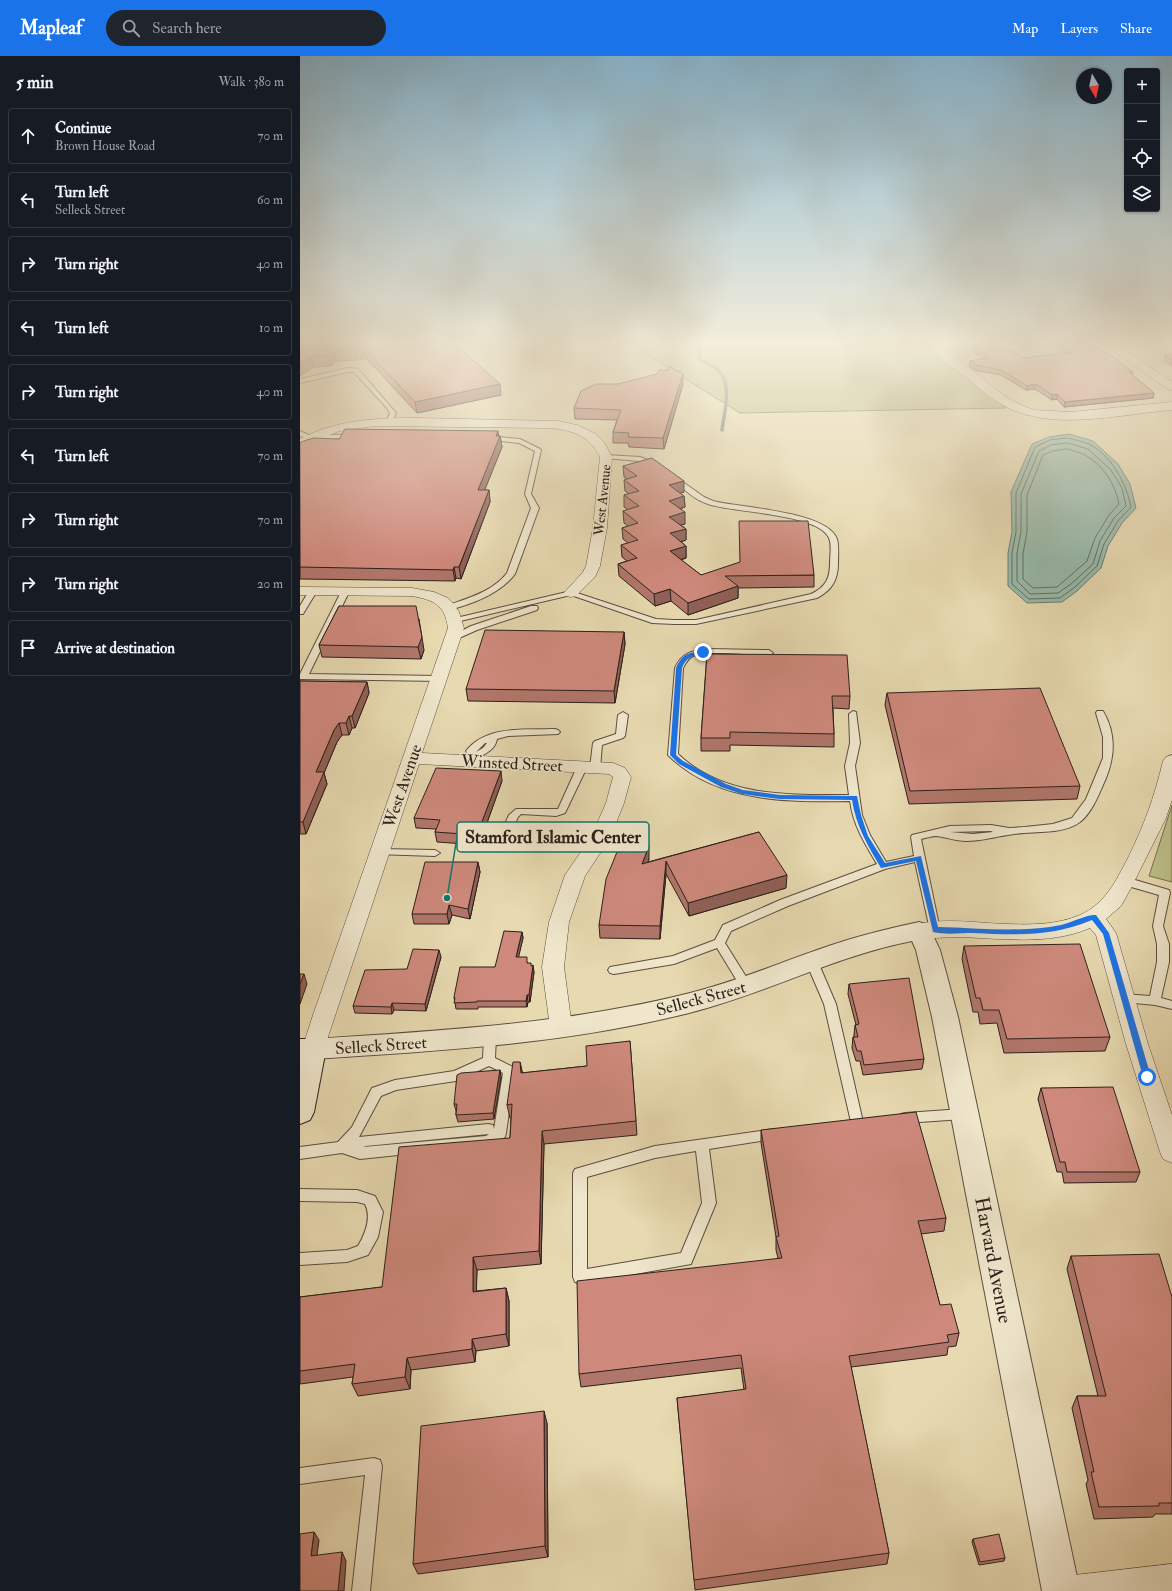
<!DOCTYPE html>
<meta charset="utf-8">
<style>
body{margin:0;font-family:"IM FELL Double Pica",serif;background:#20242c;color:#f1f3f6}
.controls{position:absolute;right:12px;top:12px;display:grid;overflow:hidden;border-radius:4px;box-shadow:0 1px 3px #0004}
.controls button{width:36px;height:36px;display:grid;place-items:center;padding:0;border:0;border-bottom:1px solid #363941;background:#171b24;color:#f1f3f6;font:20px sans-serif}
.compass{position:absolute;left:776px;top:12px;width:36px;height:36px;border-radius:50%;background:#171b24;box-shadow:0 1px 3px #0004;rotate:171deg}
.stop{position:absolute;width:12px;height:12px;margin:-9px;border:3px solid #1a73e8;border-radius:50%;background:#fff}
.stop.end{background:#1a73e8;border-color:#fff;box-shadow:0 1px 4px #0008}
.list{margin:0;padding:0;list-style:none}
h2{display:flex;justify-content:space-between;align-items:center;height:52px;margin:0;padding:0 16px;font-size:17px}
h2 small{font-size:13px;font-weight:400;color:#9ea1a6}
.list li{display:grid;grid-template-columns:26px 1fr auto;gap:12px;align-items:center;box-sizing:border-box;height:56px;margin:0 8px 8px;padding:0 8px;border:1px solid #363941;border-radius:4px}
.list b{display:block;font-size:15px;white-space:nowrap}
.list p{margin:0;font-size:13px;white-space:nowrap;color:#9ea1a6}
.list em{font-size:13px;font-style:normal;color:#9ea1a6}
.icon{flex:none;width:22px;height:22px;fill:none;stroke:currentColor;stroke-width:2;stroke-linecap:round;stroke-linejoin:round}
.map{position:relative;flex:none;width:872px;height:1535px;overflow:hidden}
header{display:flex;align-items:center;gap:24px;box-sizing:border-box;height:56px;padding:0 20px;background:#1a73e8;color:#fff}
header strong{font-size:19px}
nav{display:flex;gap:22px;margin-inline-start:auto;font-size:14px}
.search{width:280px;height:36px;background:#20242c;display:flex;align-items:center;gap:10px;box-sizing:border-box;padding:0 14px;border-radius:22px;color:#9ea1a6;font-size:15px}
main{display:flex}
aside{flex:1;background:#171b24}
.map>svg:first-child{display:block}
</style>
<header>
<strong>Mapleaf</strong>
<div class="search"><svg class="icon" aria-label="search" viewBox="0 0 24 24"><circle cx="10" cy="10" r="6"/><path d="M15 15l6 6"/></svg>Search here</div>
<nav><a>Map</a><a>Layers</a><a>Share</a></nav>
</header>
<main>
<aside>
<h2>5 min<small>Walk · 380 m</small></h2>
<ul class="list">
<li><svg class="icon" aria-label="ahead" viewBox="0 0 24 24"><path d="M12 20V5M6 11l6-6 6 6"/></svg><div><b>Continue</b><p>Brown House Road</p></div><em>70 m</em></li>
<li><svg class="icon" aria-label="left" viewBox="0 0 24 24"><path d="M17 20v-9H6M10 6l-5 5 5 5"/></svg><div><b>Turn left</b><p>Selleck Street</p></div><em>60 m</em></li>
<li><svg class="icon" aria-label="right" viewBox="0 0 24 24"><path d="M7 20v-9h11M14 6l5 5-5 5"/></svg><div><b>Turn right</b></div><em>40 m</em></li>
<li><svg class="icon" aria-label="left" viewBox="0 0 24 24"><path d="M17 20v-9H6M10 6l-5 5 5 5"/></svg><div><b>Turn left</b></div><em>10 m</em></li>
<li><svg class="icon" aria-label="right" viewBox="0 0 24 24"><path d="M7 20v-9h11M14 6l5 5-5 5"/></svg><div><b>Turn right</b></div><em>40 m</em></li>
<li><svg class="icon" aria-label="left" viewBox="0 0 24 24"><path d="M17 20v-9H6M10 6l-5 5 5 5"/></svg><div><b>Turn left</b></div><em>70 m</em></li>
<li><svg class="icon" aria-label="right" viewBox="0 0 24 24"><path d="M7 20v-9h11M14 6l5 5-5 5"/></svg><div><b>Turn right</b></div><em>70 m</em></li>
<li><svg class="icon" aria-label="right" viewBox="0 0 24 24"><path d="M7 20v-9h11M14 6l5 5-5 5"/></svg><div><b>Turn right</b></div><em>20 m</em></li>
<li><svg class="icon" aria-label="arrive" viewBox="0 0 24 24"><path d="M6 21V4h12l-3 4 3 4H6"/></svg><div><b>Arrive at destination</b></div></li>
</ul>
</aside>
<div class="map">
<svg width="872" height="1535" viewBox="0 0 872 1535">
<rect width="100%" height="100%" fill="#e7d9b0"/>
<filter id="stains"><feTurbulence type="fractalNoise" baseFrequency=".005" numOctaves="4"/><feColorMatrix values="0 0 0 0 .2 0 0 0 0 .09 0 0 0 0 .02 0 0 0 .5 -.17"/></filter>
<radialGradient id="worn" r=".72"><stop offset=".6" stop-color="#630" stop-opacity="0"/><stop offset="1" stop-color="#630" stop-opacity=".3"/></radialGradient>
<path fill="#bcbe87" stroke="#746f51" d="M328,287H626L706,352L440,357Z
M872,749V826L849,820Z"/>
<path fill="#97baab" stroke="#6c7c71" d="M769,378L793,385L818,408L830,428L836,452L822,467L808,490L801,512L777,535L762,546L727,547L708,530V497L712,476L711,436L732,388L749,381Z"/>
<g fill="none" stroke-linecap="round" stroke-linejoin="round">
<path stroke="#626d63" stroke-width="1" d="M768,382C775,384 782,385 789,388C812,400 826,427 831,451L818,465L804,488L797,510L775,531L760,542L729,543L712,528V497L716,476V437L735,391L750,384Z
M768,387L788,393L811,414L822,432L826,450L814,462L800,485L793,508L771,528L758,537L730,538L717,525V497L721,476V438L739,395L751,389Z
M767,393C773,395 780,396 785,399C804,410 815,428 819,448L809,459L795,482L787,505L757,531L733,532L723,523V498L727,476V439L743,399L753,395Z"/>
<path stroke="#6c7c71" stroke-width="3.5" d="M392,287L400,290L399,303C406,307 415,310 420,316C432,330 424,358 422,374"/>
<g stroke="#5b4e40" stroke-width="2">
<path id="service" d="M6,287H18L0,292V288Z
M48,312L58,313L96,357L91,367L86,366L90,357L87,352L54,316H48L0,327V323Z
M0,375L11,380L53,378L56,380L53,382L10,384L0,380Z
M187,380L220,383L240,393L241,394L231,438L239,452L215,518C200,538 172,548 149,554H146V550C168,542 192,536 207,517L231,452L225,438L235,395L219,387L185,383V381Z
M306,399L340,401L358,408L355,410L339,405L304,402L303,401Z
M373,419L404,441L413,445C440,452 527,455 537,483C539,490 538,500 538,507C538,524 532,534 517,542L396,568H374L352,567L271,539L156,566L152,564L156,562L271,535L356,563L374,564H396L511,538C526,531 530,522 530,507C530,500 532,489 529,482C518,457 434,457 408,448C394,444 382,431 371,422V420Z
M10,533H13L17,535L3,558H0V550Z
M42,534H48L49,536L9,618L140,620L143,621L144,623L143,625L0,623V618Z
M231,550H237L238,552L237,554L177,574L157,583H154L150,581L171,570Z
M407,593L469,594L473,597L469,600C452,599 408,594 393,600C388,602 386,607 383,612L378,698C424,742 490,739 549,739L545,710L550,687L549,658L553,655L556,656L560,687L555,710L562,759L570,779L586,806L614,800L611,781L612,779L650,770L691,769L709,772L725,771L753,768L772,762L786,743L803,702V681L796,657L797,655H803C816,677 815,700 806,722C800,736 792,757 780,766C761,780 730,774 708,779C694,781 681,785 666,785C656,785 646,781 636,780C632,780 626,782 621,783L640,874L639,877H631L630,874L615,806L585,813L488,850L431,875L425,887L450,927L452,930L450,933L446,934L442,933L417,892L374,908L314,918L310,917L308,914L310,911L373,900L415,884L423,869L480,844L577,808C565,788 553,769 550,745C488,746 419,747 370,701L368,699L375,612C382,597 391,595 407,593ZM650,776L691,775L693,776L673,778Z
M323,656L328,659L325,680L323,682L302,689L300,712L298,714H292L290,712L293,687L295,685L316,678L318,659Z
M255,673L258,674L260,676L258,678L208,680L197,683C194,698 180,697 174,707H168L166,705L168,700L166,695C186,669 226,674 255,673ZM185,687H187L183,692L176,696Z
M282,708L287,711L265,757L256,760L221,758L218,761L208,783H200L199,781L209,759L216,753H258L277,711Z
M79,793L135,794L140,797L135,800L75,798L74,796L75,794Z
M825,821L869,834L870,837L863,870L869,888V906L861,942L872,945V953L855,949L824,946L820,945L818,942L820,939L824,938L850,940L857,906V888L853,870L859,839L821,828L820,825L821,822Z
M512,902L516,903L518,906L536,948L563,1066L561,1070L557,1071L553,1070L551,1066L524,948L506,906L508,903Z
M190,976L194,978L196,981L195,1002L213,1011L215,1014L206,1077L205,1081L194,1089L60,1103L42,1097L0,1103V1091L38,1086L52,1071L72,1032L95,1024L154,1015L183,1002L184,981L186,978ZM189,1010L203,1017L194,1073L193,1069L188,1068L59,1081L81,1040L96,1034L156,1025ZM189,1078L186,1080L63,1091L66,1090Z
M663,1053L667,1054L669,1058L667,1062L663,1063L605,1067L601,1066L599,1062L601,1058L605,1057Z
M474,1073L479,1074L480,1078L479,1082L474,1083L409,1093L416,1147L391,1208L280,1228L275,1226L273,1221V1117L275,1113L355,1090ZM396,1095L402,1147L381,1197L287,1213V1121L355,1102Z
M0,1133L57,1134L75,1140L83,1156L78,1181L68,1199L47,1206L0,1209V1197L47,1194L58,1190C65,1178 72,1162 65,1148L57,1146L0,1145Z
M74,1402L80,1404L82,1410L70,1535H52L65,1419L0,1428V1412Z"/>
</g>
<g stroke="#5b4e40" stroke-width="1">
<path id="minor" d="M627,287H638L706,341L721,349L734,354L771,356L872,346V354C822,358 760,374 713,354C695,347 680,333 666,321C653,311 636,300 627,287Z
M802,287H814L872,326V334L868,333Z
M116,362L258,365L277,369L296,378L304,386L312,401L307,472L300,510L295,521L276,540L271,541L266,540L264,537L283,516L286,510L293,472L300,401C288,378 270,373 245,372L75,370L39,375L0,392V383C36,364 75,362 116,362Z
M0,531L112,532L134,536L148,542L153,547L159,556L164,572L122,697L313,707L325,712L331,721L324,747L310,782L285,820L269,866L264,911L272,971L269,977L261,980L253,977L250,971L242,911L249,866L265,819L291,781L306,747L313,721L309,718L119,708L24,993L21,999L13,1002L5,999L2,993L13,959L148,572C145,549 134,544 112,540L0,539Z
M872,699V744L866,762L830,834L821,850L806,863L816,877L848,988L872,1059V1107L863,1103L860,1096L826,988L796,879L790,872C748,890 701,882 657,881C642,881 626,884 612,880L609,875L612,870C641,861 675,867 706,868C730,869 757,869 780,859C805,848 816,825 828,802C845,767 854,742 863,705L866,701Z
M872,1508V1535H759L764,1524L775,1519Z"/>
</g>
<g stroke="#5b4e40" stroke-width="2">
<path id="tertiary" d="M619,866L628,869L640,894L658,961L780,1535H742L632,961L616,894L612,885C535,900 465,938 389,957C266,988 139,995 13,1003L4,1000L0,994L4,986L13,983C139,975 267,968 390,937C435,926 479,907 523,892C554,881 586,873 619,866Z"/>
</g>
<g stroke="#2c201b" stroke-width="2">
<path id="secondary" d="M0,983H13L22,986L26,993L14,1056L10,1064L0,1068Z"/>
</g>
<use href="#service" fill="#efe6cc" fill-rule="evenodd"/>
<use href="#minor" fill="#efe6cc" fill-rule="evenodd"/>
<use href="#tertiary" fill="#efe6cc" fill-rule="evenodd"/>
<use href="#secondary" fill="#efe6cc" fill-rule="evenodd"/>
</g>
<path fill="#b1766b" stroke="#2c201b" d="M154,287L201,339L117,357L66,302L57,304L36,305L31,310L13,311L0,320V290Z
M752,287H788L833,316L832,319L854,337L853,342L764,351L757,343L752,344L735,333L726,334L701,319L674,314L669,310L670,305L683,303L674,297V295L672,293L673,289H696L723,302L765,297Z
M872,298V310L864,305L865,299Z
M318,328H383L364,393L329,391L328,387H313V376L317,364L275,363L274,352Z
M200,380L202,391L184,434H189L190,446L161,523L156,522L155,525L0,523V388L39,383Z
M323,410L384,436L380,437L384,440L385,451L380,453L385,468L381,469L386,473V484L381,486L386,490V502L381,504L401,519H514V531L438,532V542L388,559L371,545L355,550L319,520L318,508L327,505L322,501L321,489L328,487L323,483L322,472L328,470L324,467L323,455L328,454L324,451V439L329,438L325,435L324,424L327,423L324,421Z
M39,550L124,594L121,603L22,601L19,589Z
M324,576L325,588L315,647L168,645L166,633Z
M407,598L550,640L549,653L533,652L534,678V691L430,689V695H401V682Z
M0,625L67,626L69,637L55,672H52L49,679H42L37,686L24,717L27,728L6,778H0Z
M587,637L780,730L777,743L609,748L585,649Z
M202,725L179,789L137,786L135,776L136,773L116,772L114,762Z
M459,776L486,832L389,860L366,818L360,883L300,882L299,869L349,803L348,806Z
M178,806L180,816L170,863L152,859L149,868H114L112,858Z
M222,876L223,882L218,901L228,907L231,910L234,916L230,946H228L227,951H178V953H156L154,941L195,911Z
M664,890L810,981L805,995L704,997L697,967L680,968L678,956H673L662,903Z
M141,901L126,955L94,954L92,958L55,957L53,950L107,913Z
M549,928L624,1003L622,1013L563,1019L560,1005H556L552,992L553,981H554V979L555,969H556L548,938Z
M330,985L337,1079L244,1088L241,1208L177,1214L176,1235L206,1232L209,1245V1290L176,1295L175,1306L111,1314L110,1333L58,1340L52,1328L53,1321L0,1328V1241L82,1231L210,1082L211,1062H210L207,1049L220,1006L222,1017L287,1010Z
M200,1014L201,1021L194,1063L158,1066L156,1059V1055L154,1048Z
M741,1032L840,1116L836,1126L764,1127L762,1116H757L738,1043Z
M461,1074L646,1162L644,1175L621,1178L640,1249L659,1277L656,1290L648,1291L647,1299L551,1311L589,1497L587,1508L395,1534L377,1342L444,1334L441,1312L281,1331L279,1318L478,1202L476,1194V1181L461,1087Z
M771,1200L872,1241V1458H855L853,1461L794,1463L786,1428L788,1424L772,1352L777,1340H798L767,1213Z
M247,1367L248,1501L118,1518L113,1508Z
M673,1483L705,1502L704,1505L679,1509L672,1486Z"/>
<path fill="#906057" stroke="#2c201b" d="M64,292L66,302L57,304L55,294Z
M34,295L36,305L31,310L29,300Z
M11,301L13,311L0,320V308Z
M383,318V328L364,393L363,382Z
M200,328L201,339L117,357L115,346Z
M736,328L735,333L726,334L727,330Z
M854,337L853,342L764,351L765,346Z
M757,338V343L752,344V339Z
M198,375L199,383L200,380L202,391L180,446L178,434Z
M384,425V436L370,440L369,429Z
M189,434L190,446L161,523L159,511Z
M384,440L385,451L370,456L369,445Z
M385,456V468L370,472L369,461Z
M386,473V484L370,489V477Z
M386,490V502L370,507V495Z
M154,511L156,522L155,525L153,514Z
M438,530V542L388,559V547Z
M370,533L371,545L355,550L354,538Z
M119,563L124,594L121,603L118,591Z
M324,576L325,588L315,647L314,635Z
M67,626L69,637L55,672L52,660Z
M49,660L52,672L49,679L46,667Z
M39,667L42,679L37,686L24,717L27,728L6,778L3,766L16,716L34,674Z
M201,715L202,725L179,789L177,779Z
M349,790V803L343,821L342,808Z
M366,805V818L360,883V870Z
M178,806L180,816L170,863L168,853Z
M487,819L486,832L389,860L388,847Z
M149,849L152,859L149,868L147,858Z
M222,876L223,882L217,908L216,901Z
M139,894L141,901L126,955L125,948Z
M233,909L234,916L230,946L229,939Z
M4,918L7,928L0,948V928Z
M227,939L228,946L227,951L226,945Z
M92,947L94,954L92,958L91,951Z
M220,1006L223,1019L221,1017Z
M200,1014L201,1021L194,1063L193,1057Z
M242,1075L244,1088L241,1208L239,1195Z
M173,1201L177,1214L176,1249L173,1236Z
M206,1232L209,1245V1290L206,1278Z
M172,1283L176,1295L175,1306L172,1293Z
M107,1302L111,1314L110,1333L105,1321Z
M244,1355L247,1367L248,1501L245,1490Z
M14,1476L19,1484L16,1508L11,1500Z
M42,1496L46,1505L44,1535H38Z"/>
<path fill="#ce897c" stroke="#2c201b" d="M6,287H154L200,328L115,346L64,292L55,294L34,295L29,300L11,301L0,308V290H4Z
M689,287H693L696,289H700L709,295L712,294L723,302L772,296L758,287H788L819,304L817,305L833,316H829L854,337L765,346L757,338L752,339L736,328L727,330L701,314L675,309L670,305L689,302L674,292H677L673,289Z
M872,298V304L865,299Z
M369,310L383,318L363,382L328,381L329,377L313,376L321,354L274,352L281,335L296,328H318L357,318L359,314H368Z
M45,373L198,375L196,380H200L178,434H189L159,511H154L153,514L0,511V388L1,386L13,382L39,383Z
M352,402L384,425L369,429L384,440L369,445L385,456L369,461L386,473L370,477L386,490L370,495L401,519L440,506L439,465H508L514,519L425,520L438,530L388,547L370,533L354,538L318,508L337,502L321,489L338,484L322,472L338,467L323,455L339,450L324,439L339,435L324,424L337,420L323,410Z
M39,550H116L122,581L118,591L19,589Z
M185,574L324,576L314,635L166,633Z
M407,598L547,599L550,640H532L534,678L430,676V682H401Z
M0,625L67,626L52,660H49L46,667H39L34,674L16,716H24L3,766H0Z
M740,632L780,730L610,735L587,637Z
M136,712L201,715L177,779L135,776L140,764L114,762Z
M459,776L487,819L388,847L366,805L360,870L299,869L306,823L317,796H320L324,787L349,790L342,808Z
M125,806H178L168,853L149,849L147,858H112Z
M204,875L222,876L216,901H227V907H231V910L233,909L229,939H227L226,945H177V946L154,947L155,942L154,941L160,911H195Z
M780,888L810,981L707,983L699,954H683L680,942H676L664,890Z
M113,893L139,894L125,948L92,947L91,951L53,950L65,914L107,913Z
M0,918H4L0,928Z
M609,922L624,1003L564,1009L561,995H557L553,981H558L555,969L559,968L549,928Z
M330,985L336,1065L242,1075L239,1195L173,1201V1236L206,1232V1278L172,1283V1293L107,1302L105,1321L52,1328L55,1308L0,1315V1241L82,1231L99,1091L210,1082L212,1048L207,1049L213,1006H220L221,1017L287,1010L286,990Z
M200,1014L193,1057L156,1059L157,1048H154L157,1019L161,1017Z
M813,1031L840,1116H767L765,1106H760L741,1032Z
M616,1056L646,1162L618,1165L640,1249L651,1248L659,1277L647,1279L649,1286L549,1300L589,1497L394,1524L377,1342L446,1333L441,1299L279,1318L277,1225L482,1202L476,1181L479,1180L461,1074Z
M859,1198L872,1241V1447H859V1450L799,1451L791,1416H794L777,1340H806L771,1200Z
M244,1355L245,1490L113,1508L121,1370Z
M14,1476L11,1500L42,1496L38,1535H0V1478Z
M699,1478L705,1502L680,1506L673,1483Z"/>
<linearGradient id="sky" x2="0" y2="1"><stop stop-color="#87b6d0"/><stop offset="0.57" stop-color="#f4eedb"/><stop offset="1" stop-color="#f4eedb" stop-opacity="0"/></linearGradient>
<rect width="872" height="502" fill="url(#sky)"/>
<path fill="#1a73e8" d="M403,595L406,596L405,597C393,600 387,600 382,612L376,699L383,705L426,728L443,734L480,739L557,740L561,759L568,780L585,807L621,800L638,871C679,872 721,877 761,869C770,867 788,858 796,859L809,877L851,1021L850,1023L847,1024L843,1021L803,878L792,864C752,881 716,879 673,877C660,877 645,879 633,876L616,805L581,812C568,790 556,770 552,744L480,743L442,738L421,731L379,708L370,699L376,612C383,597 388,597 403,595Z"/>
<g text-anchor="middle" stroke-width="3" stroke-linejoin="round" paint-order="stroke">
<g font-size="14" fill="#2c201b" stroke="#efe6cc">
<text transform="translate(302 444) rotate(-84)" y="5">West Avenue</text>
</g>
<g font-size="17" fill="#2c201b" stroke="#efe6cc">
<text transform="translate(212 707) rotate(3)" y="6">Winsted Street</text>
<text transform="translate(102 730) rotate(-71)" y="6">West Avenue</text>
<text transform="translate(401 942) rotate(-15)" y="6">Selleck Street</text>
<text transform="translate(81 989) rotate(-4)" y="6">Selleck Street</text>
</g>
<g font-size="20" fill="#2c201b" stroke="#efe6cc">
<text transform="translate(694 1204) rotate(79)" y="7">Harvard Avenue</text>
</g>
</g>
<path fill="none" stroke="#0f766e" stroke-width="1.5" d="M147 842L157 781"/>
<circle fill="#0f766e" stroke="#efe6cc" stroke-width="1.5" cx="147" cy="842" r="4"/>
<rect fill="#efe6cc" stroke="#0f766e" stroke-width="1.5" x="157" y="766" width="192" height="30" rx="4"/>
<g font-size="18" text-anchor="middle" font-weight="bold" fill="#2c201b">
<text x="253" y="787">Stamford Islamic Center</text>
</g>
<rect width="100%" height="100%" filter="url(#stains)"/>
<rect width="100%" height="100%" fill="url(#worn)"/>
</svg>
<div class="controls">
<button>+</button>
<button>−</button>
<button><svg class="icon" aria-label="locate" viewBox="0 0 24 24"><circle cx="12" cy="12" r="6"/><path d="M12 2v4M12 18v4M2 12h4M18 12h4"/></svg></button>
<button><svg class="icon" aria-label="layers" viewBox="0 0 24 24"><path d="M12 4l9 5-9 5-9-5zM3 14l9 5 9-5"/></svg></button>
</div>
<svg class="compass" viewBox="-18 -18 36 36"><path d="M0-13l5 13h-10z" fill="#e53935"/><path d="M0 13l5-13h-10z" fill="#9ea1a6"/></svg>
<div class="stop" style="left:847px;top:1021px"></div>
<div class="stop end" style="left:403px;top:596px"></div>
</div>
</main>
